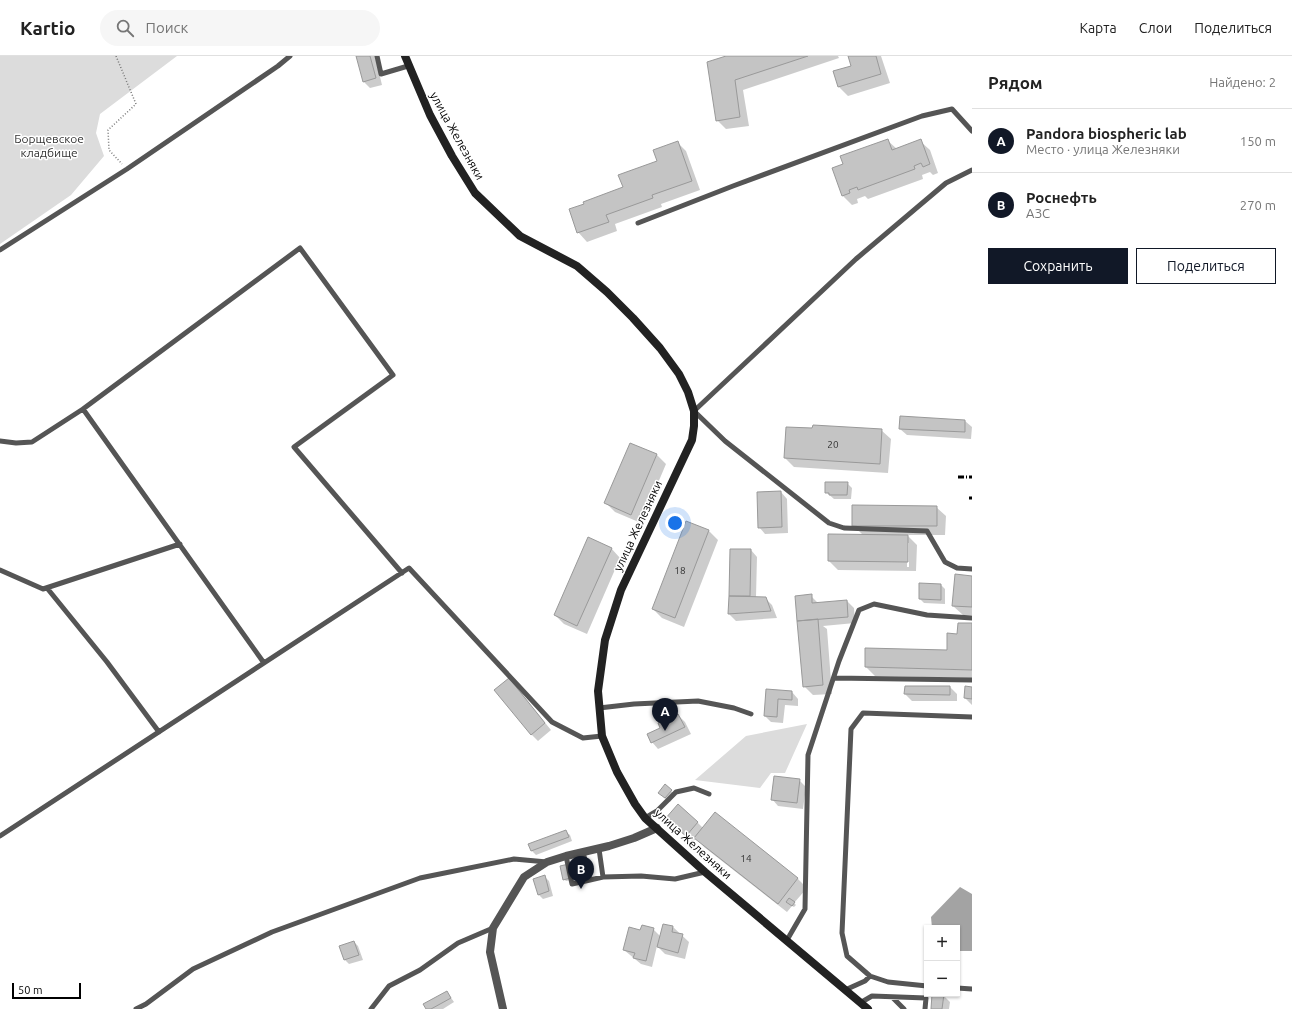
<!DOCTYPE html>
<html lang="ru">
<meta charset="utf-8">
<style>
body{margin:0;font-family:Ubuntu,sans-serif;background:#f6f6f6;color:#222}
.controls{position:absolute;right:12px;bottom:12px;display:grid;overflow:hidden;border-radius:0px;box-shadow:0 1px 3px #0004}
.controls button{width:36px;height:36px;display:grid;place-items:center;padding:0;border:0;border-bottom:1px solid #e0e0e0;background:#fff;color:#222;font:20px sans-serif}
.scale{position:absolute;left:12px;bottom:10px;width:69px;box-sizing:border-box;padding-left:4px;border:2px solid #000;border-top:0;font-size:11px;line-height:14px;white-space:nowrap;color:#000;-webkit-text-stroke:3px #fff;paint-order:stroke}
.you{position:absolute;left:675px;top:467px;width:14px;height:14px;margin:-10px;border:3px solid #fff;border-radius:50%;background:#1a73e8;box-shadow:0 0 0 6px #1a73e833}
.badge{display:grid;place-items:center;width:26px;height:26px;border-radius:50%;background:#111827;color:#fff;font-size:13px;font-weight:700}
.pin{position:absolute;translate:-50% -33px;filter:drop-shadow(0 1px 2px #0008)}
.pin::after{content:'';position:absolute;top:21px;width:14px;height:12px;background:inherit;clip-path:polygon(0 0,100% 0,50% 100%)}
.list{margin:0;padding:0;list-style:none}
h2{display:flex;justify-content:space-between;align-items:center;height:52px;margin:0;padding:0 16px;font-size:17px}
h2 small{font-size:13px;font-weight:400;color:#767676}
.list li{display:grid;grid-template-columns:26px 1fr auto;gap:12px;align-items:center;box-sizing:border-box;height:64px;padding:0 16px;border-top:1px solid #e0e0e0}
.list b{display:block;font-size:15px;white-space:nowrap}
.list p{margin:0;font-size:13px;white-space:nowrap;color:#767676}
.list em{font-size:13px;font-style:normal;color:#767676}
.actions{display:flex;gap:8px;padding:12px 16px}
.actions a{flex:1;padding:9px 0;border:1px solid #111827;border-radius:0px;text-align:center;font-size:14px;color:#111827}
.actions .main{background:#111827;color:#fff}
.icon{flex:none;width:22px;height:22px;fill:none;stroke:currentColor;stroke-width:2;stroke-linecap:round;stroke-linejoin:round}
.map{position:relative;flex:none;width:972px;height:953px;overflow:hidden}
header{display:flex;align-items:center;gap:24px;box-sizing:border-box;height:56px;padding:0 20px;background:#fff;border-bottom:1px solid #e0e0e0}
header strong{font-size:19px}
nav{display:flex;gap:22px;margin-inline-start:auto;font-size:14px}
.search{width:280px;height:36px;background:#f6f6f6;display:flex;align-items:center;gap:10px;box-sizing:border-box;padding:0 14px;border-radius:22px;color:#767676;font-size:15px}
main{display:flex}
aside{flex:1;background:#fff}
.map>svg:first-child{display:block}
</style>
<header>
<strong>Kartio</strong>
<div class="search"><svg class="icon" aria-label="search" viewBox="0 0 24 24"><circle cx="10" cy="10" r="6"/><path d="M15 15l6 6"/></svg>Поиск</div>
<nav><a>Карта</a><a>Слои</a><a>Поделиться</a></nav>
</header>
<main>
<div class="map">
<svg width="972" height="953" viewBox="0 0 972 953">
<rect width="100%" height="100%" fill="#fff"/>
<path fill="#dcdcdc" d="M0,0H177L100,58L96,77L104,100L71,139L0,188Z
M807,668L785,717H771L760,732L695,724L746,680Z"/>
<path fill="#a3a3a3" d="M960,831L972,838V895H957V872H932L931,861Z"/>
<path fill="#0003" fill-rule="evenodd" d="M357,0H375L382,29L370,32L363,25Z
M729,0H838L839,2L743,34L749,70L726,73L717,64Z
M849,0H881L890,27L848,40L839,31L834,16L852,10Z
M887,84L897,93L920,85L930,94L938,117L933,119L930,116L922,119L923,123L868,143L865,140L857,143L858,147L852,149L843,140L833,112L844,108Z
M677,86L686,95L700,134L661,148L662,151L615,168L617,175L587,186L578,176L585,148L624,132L658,106Z
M965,365L972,371L971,383L907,379L900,373Z
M813,373L881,374L891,383L888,417L794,411L785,402Z
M631,388L657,399L666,408L641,467L615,456L606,447Z
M847,427L852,432L851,443H834L826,436Z
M781,436L787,443L788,477L765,478L759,471Z
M936,451L946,460L945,479H907L917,489L916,515L838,514L829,505L863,479L853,469ZM907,487H909V511H907Z
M709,475L718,484L684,571L662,562L653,553Z
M611,492L620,502L587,578L564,568L555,559Z
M731,494H751L757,501L756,541L765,542L772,549L777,562L736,565L729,558Z
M972,521V559H963L953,550Z
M920,528L941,529L945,533V548L924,547L920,543Z
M811,540L818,547L847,545L854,552L855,567L823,570L827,573L832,638L813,639L804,630Z
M972,568V622L875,620L866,611L948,595L958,579Z
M515,630L551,674L538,685L531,678Z
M906,631H950L957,638V645H912L905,638Z
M972,632V649L965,642Z
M766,634L792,636L798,643V650L785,649L783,667L771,666L765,660Z
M678,659L685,666L691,678L658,693L652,686L662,672Z
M799,724L806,731L803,753L778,750L772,743Z
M671,735L675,739L670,746L663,741Z
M715,757L798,823L807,832L794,847L796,849L794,851L792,850L787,856L704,791L696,782L693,786L673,769L697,766L703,772Z
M565,775L570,779L572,785L536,799L532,795L530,789Z
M561,811L591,819L566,825L564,823Z
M544,820L549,825L553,840L543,843L538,838Z
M673,871L689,886L685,903L665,898L657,890L652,911L641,908L624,894L641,875L653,873L661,881Z
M354,886L358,890L363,904L349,908L345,904L340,890Z
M447,936L454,946L443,953H427Z
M933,938L943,939L950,946L949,953H932Z"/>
<path fill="#c4c4c4" stroke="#999" d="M356,0H370L376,22L363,26Z
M726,0H808L735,24L740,61L716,65L707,6Z
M848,0H876L881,18L838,31L833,15L851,10Z
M888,83L892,94L921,83L930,108L923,111L921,107L914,110L915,113L858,134L857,131L849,134L850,137L842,140L832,112L843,108L840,100Z
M678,85L692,125L652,139L653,142L606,159L609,166L577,177L569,153L584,148L583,146L623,131L618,119L657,105L653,94Z
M900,360L965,364V376L899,373Z
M813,369L882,373L880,408L784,402L786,371L812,372Z
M630,387L657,398L631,459L604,447Z
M825,426H848L847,439H829V437H825Z
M781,435L782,471L758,472L757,436Z
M852,449L937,450V470H852Z
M686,465L709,474L675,562L652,553Z
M828,478L908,479V506L828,505Z
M588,481L612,492L577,570L554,559Z
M730,493H751L750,540H729Z
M955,518L972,520V551L952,550Z
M919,527L941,528V544L919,543Z
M812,538V547L847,544L848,561L797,565L795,540Z
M729,540L766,541L771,555L728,558Z
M818,563L823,629L803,631L797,565Z
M958,567H972V614L865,611V592L947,594V577L957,578Z
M509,622L545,667L531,679L494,634Z
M905,630H950V639L904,638Z
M965,630L972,631V643L964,642Z
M766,633L792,635V644L778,643L777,661L764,660Z
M678,658L685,671L651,687L647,678L660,672L658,667Z
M774,720L800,723L797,747L771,744Z
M665,728L672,734L665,742L658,737Z
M678,748L698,766L686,780L665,763Z
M715,756L798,822L778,848L694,782Z
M566,774L569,781L531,795L528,788Z
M586,804L589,817L563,824L560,810Z
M545,819L549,835L538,839L533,823Z
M789,842L795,846L792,850L786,846Z
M663,868L673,870L672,876L683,878L678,897L657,891Z
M642,869L654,872L646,905L633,902L635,897L623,894L629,871L640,874Z
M354,885L359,899L344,904L339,890Z
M447,935L451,942L431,953H426L423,948Z
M932,938H944L942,953H931Z"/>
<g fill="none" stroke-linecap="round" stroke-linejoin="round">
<path stroke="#777" stroke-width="1.5" stroke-dasharray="1 2" stroke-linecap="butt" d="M116,0L136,48L108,74L109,94L122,108"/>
<path stroke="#555" stroke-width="5" d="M377,0L381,18L408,10
M972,114L946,127L856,203L694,355L725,385L829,467L844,472L927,475L945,506L957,512L972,513
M638,167L733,130L922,60L952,53L972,75
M0,194L127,113L278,10L290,0
M0,385L16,387L32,386L83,353
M0,514L43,533L180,488
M47,532L107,606L159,676
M264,607L83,353L300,192L393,319L294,391L402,517
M834,622L972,624
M599,652L634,648L698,645L734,652L751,658
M645,762L657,755L676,736L694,732L709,738
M0,780L409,512L552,666L583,682L602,680
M599,793L603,821
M583,796L590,824L603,821L641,820L675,823L705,816
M566,800L572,828L590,824
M787,884L805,853L808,699L839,605L859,554L874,548L927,559L972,562
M927,930L888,926L870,920L847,900L842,877L851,673L863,657L972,661
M957,932L972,933
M845,934L865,925L870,920
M892,941L904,953
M860,947L872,940L926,942L925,953
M136,953L146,948L193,913L272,876L420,822L514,803L547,806
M371,953L389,930L420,914L458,887L493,872"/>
<path stroke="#555" stroke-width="8" d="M503,953L490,896L493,872L524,821L547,806L566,800L609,790L634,782L657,772"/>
<path stroke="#222" stroke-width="8" d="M405,0L430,59L452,100L475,137L520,180L577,210L607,236L633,262L660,292L679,318L688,336L694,355V370L692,384L621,534L605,584L598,635L602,680L617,716L635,748L645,762L705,816L868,953"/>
<path stroke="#000" stroke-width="3" stroke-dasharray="6 2 1 2" stroke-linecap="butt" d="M958,421H972
M969,442H972"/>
</g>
<g text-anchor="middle" stroke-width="3" stroke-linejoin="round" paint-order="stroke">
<g font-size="10" fill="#313131">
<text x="833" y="392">20</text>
<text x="680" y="518">18</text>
<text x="746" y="806">14</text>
</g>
<g font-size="12" fill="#000" stroke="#fff">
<text transform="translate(457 80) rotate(61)" y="4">улица Железняки</text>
<text transform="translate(638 470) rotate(-65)" y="4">улица Железняки</text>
<text transform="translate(693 788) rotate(42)" y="4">улица Железняки</text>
</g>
<g font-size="12" fill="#333" stroke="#fff">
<text x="49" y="87">Борщевское<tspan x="49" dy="14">кладбище</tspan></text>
</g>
</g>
</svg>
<div class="controls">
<button>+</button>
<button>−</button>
</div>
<div class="scale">50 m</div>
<div class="you"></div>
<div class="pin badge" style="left:665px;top:675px">A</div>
<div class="pin badge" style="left:581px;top:833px">B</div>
</div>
<aside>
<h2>Рядом<small>Найдено: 2</small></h2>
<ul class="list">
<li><span class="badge">A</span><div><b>Pandora biospheric lab</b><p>Место · улица Железняки</p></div><em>150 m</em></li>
<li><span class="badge">B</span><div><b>Роснефть</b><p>АЗС</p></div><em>270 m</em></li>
</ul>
<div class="actions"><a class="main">Сохранить</a><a>Поделиться</a></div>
</aside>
</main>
